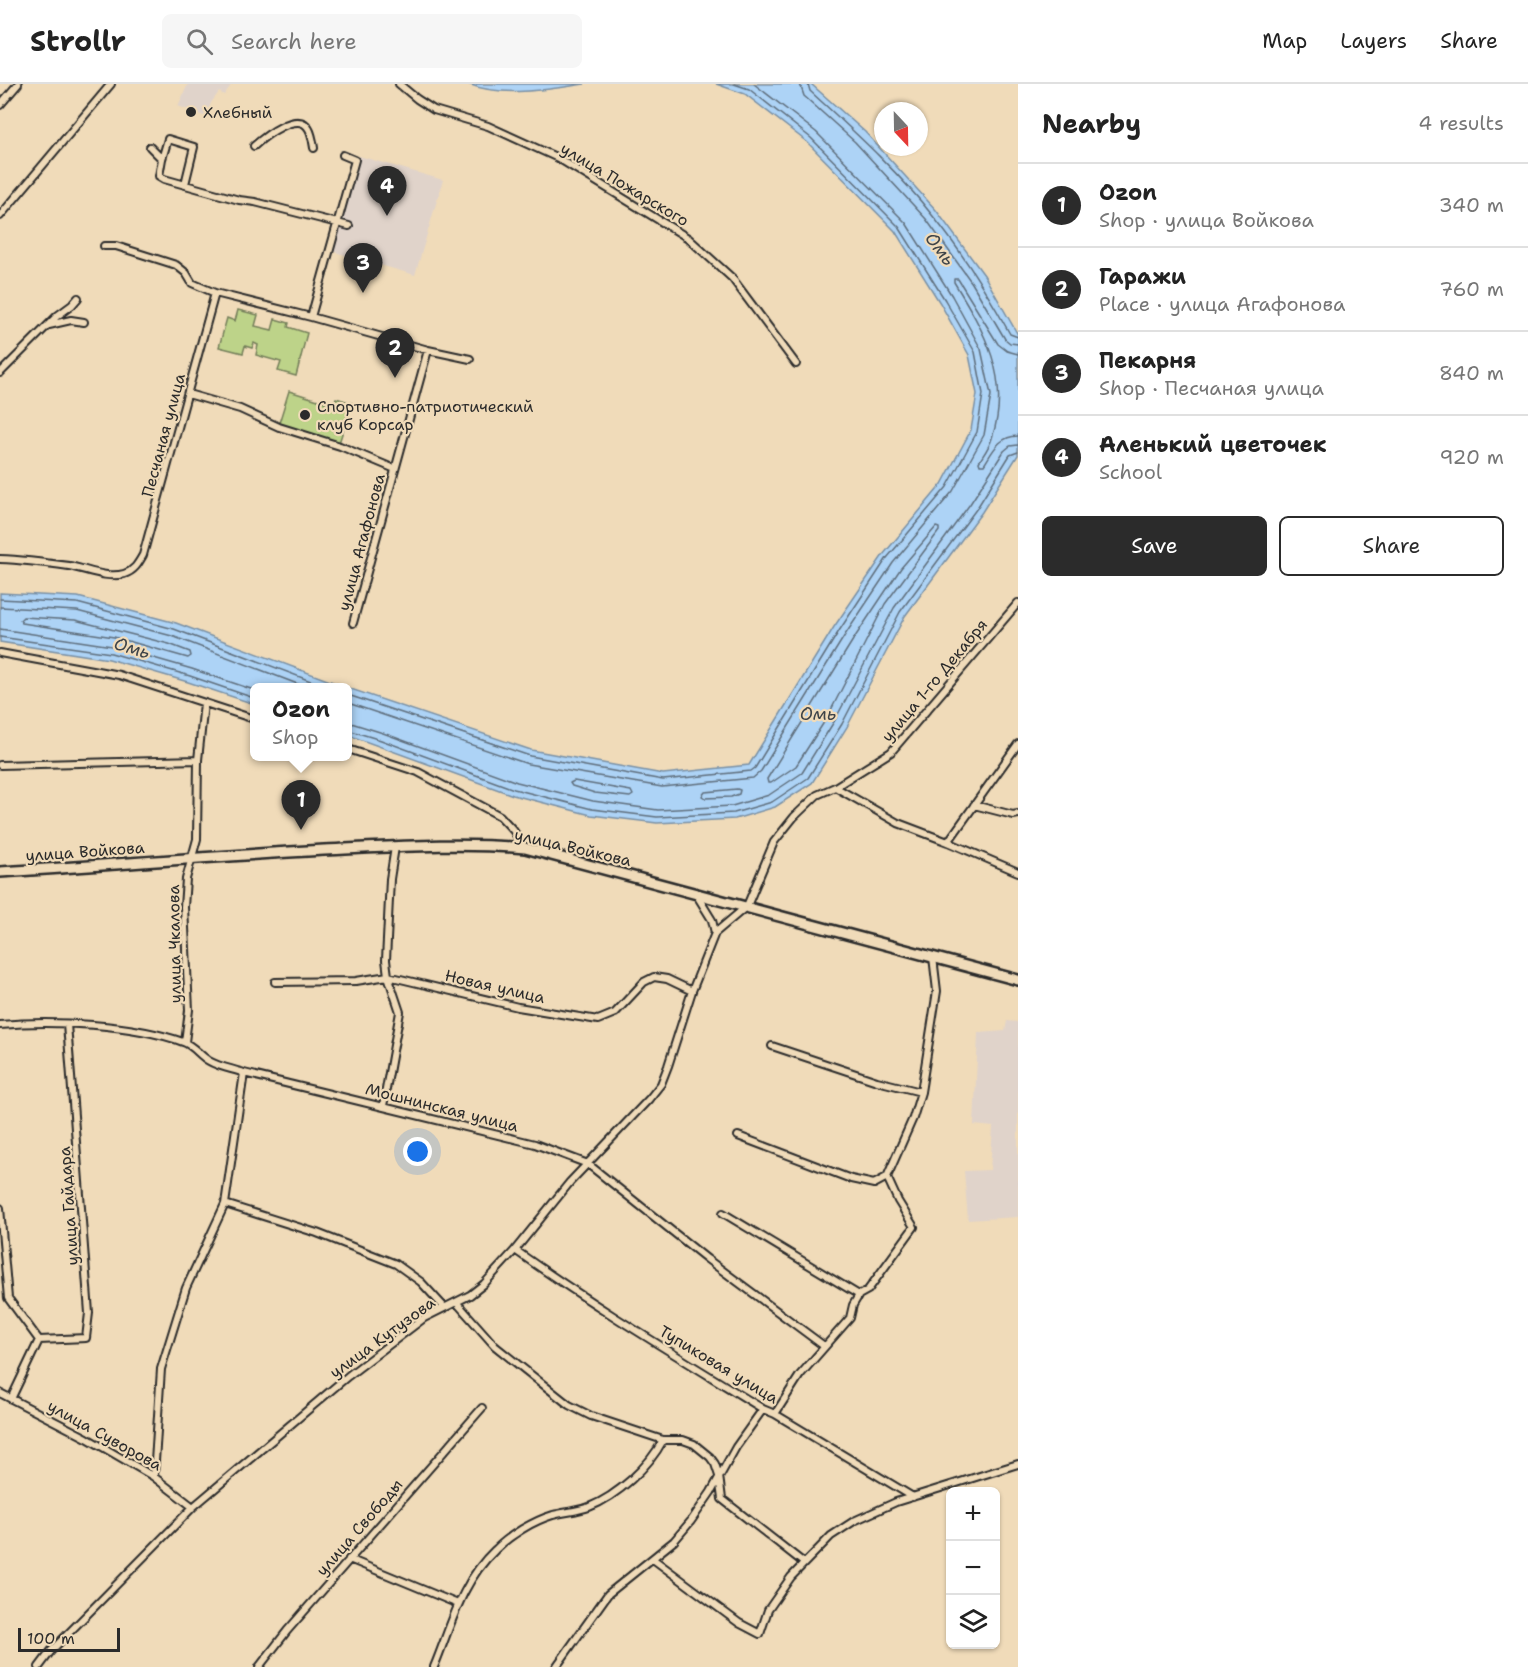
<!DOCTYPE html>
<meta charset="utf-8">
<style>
body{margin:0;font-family:"Shantell Sans",sans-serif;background:#f6f6f6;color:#222}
.controls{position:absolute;right:18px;bottom:18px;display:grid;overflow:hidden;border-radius:9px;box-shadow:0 2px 4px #0004}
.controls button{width:54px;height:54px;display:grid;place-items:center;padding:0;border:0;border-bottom:2px solid #e0e0e0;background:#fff;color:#222;font:30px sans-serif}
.compass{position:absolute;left:874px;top:18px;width:54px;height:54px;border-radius:50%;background:#fff;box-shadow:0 2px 4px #0004;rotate:158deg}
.scale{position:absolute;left:18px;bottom:15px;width:102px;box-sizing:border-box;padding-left:6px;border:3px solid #2b2b2b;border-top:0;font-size:16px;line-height:21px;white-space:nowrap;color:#2b2b2b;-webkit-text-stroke:4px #f0dbb9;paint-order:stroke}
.you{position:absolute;left:418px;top:1068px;width:21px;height:21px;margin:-15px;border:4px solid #fff;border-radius:50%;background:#1a73e8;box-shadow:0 0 0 9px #1a73e833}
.badge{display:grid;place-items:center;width:39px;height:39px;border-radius:50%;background:#2b2b2b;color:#fff;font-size:20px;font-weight:700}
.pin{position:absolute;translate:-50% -50px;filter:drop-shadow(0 2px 3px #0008)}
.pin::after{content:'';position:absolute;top:32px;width:21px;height:18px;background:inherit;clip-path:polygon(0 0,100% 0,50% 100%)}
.popup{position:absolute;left:250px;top:599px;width:102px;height:78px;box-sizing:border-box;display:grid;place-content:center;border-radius:9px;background:#fff;filter:drop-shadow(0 2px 4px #0005);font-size:20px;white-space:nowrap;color:#767676}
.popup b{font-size:22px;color:#222}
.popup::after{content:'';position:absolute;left:50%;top:100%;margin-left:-12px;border:12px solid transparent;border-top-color:#fff}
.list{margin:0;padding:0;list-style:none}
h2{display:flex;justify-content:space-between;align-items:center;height:78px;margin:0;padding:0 24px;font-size:26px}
h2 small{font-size:20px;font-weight:400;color:#767676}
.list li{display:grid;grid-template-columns:39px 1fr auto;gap:18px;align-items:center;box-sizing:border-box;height:84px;padding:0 24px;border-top:2px solid #e0e0e0}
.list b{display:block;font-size:22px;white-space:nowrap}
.list p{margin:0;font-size:20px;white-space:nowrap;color:#767676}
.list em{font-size:20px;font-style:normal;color:#767676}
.actions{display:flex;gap:12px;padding:18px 24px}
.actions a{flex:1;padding:14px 0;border:2px solid #2b2b2b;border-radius:9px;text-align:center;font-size:21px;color:#2b2b2b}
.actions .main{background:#2b2b2b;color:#fff}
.icon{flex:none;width:33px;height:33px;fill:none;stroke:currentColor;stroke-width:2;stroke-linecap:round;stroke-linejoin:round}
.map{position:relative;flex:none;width:1018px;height:1583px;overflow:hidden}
header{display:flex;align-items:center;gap:36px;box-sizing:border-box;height:84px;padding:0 30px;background:#fff;border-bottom:2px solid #e0e0e0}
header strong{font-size:28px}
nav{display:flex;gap:33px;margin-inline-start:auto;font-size:21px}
.search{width:420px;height:54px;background:#f6f6f6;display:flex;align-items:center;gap:15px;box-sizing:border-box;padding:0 21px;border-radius:9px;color:#767676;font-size:22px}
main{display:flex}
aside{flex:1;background:#fff}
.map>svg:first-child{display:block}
</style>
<header>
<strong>Strollr</strong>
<div class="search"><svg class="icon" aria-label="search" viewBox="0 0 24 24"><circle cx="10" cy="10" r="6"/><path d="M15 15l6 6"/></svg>Search here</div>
<nav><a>Map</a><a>Layers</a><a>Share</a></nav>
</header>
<main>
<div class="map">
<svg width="1018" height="1583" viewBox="0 0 1018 1583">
<rect width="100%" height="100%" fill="#f0dbb9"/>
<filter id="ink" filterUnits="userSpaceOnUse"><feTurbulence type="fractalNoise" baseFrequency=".0167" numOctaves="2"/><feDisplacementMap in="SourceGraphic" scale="12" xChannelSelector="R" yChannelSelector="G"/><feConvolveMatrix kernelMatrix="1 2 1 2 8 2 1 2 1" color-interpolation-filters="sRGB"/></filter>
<g filter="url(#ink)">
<path fill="#e0d3ca" d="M188,0H232L224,11L219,8L211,19L206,33L178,22Z
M359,72L443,96L415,191L331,167Z
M1007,937L1018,938V1133L968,1136L964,1087L990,1086L993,1043L974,1041L978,949L1005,947Z"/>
<path fill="#bdd389" stroke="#747f5a" stroke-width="1.5" d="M238,226L258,231L255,242L272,246L275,235L289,239L288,243L307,249L296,292L278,287L281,278L256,271L258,261L254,259L252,264L245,262L243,269L219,263L227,234L235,237Z
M289,307L334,321L336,314L352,319L339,359L279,339Z"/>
<path fill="#add3f6" stroke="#7990a5" stroke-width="1.5" d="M468,0H585C548,5 504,14 468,0Z
M716,0H811L865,48L936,126L984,191L1018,251V371L982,428L905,532L847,643L812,699L775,723L735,735L657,739L591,731L513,711L348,651V604L531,666L663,690L749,681L834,543L883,471L942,400L971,346L977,310L969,271L940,219L895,147L807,58L745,10Z
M0,509L78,513L176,539L346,603L254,604V620L188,598L109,575L0,558Z"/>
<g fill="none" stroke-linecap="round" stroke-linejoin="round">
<path stroke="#5f6e7c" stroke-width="1.5" d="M800,0L804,12L855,58L926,135L972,199L1005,255L1010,259L1018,260
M808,0L810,7C852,46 896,85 932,131C962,168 987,208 1010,250L1018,253
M1018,270L1007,267L998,260L958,195H954V198C984,247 1012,294 992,354C990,362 984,370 979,378L980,381H984C993,367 999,352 1018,352
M936,443L939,444V447L885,520L828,632L796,682L771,699H768L767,695L853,556L901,484Z
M0,515L77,519L174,545L329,604
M0,523L77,527L172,552L308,604
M23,533L75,536L169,560L190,568L191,572L188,574L114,553L22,539L20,536Z
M0,545L112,562L192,585L254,606
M0,553L111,569L190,592L254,614
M348,611L530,672L663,696L751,687L755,684L839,547L887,474L947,403L977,348L983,310L975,268L945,216L899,143L811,54L749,5L734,0
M348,619L528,680L662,703L753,694L761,687L845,551L893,479L953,407L984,351L991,311L981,265L952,212L906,139L816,48L754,0
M348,638L383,649L517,698L593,717L658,726L732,722L769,711L802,689L835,636L894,524L970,420L1004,367L1010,362L1018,361
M348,646L381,656L514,705L592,725L657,733L734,729L772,718L808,694L842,640L900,528L977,424L1010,371L1018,368
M574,697L631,707L633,711L630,713L595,709L572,702L570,699Z
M737,705L740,706L739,710L731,713L705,714L702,712L705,708Z"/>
<g stroke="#2b2b2b" stroke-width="10">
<path id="minor" d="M399,0L417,15L434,26L488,42L558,74L688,154L732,194L796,280
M0,21L18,0
M254,62C264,53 299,25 309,45C312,50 313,58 314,64
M150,63L162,75L159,92L164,95L239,116L255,118L349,142
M162,75L168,55L194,63L185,100
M0,132L111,0
M104,162H116L176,181L186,189L192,199L215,209L311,233L428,266L470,275
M311,233L355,76L343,71
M49,241L71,236L84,238
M0,289L57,232L72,221L78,214
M188,310L240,325L279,343L340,362L395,385
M0,475C23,476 47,479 69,482C86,485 107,495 124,490C134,487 138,480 143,471L215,209
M353,539L428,266
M0,569L119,591L254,635
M348,665L418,688L500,732L513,746L525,764
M0,681L198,676
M835,703L891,668L1018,519
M974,721L1013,731L1018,730
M948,758L1018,660
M696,810L712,836L715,849
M275,898L356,897L388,892L518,923L598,936L615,929L644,898L654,893L667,895L692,907
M0,941C52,936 134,940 183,958C193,961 200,972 209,977C219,983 233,985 244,989L535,1060L588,1080L707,1175L824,1262
M185,958L189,926L184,823L186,795L197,755L198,676L204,619
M772,962L877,997L921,1008
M383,1022L400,928L388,892L386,876L390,795L395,763
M738,1052L851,1095L874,1100L887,1093
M225,1120L317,1149L396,1180L421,1198L444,1223
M0,1124L8,1214L39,1256L11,1315
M723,1129L859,1211
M515,1166C595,1223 679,1273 763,1325L775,1330L913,1413
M457,1219L495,1262L569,1321L591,1332L663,1356H683L694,1360L710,1373L715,1380L719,1392L722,1415L804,1479
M39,1256L86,1254L89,1229L67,940
M0,1309L87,1354L154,1393L193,1423
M775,1330L800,1291L850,1234L853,1221L859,1211L868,1206L914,1143L898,1117L887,1093L913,1034L921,1008L937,907L933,873
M154,1393L161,1285L186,1204L225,1120L244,989
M349,1475L458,1520
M653,1475L739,1539L760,1550L768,1526L791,1493L831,1452L854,1437L896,1418L1018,1380
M39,1583L51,1567L193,1423L348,1292L424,1234L470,1211L484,1200L515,1166L570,1098L649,1015L661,1000L668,982L692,907L715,849L747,822L774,758L794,733L817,711L835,703L898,739L948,758L1018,788
M259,1583L287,1547L482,1324
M434,1583C451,1542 461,1498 495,1466C510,1451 533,1437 553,1431C565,1428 578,1427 589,1423C617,1412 649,1383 663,1356
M556,1583L608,1510L674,1457L691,1437L711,1408L736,1363L763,1325"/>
</g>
<g stroke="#2b2b2b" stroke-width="14">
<path id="secondary" d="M0,788C108,781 216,772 324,766C391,763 458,758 525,764L1018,896"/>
</g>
<use href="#minor" stroke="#f0dbb9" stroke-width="6"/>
<use href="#secondary" stroke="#f0dbb9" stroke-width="9"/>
</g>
</g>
<g fill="#2b2b2b" stroke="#f0dbb9" stroke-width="2">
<circle cx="191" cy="28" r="6"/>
<circle cx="305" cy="331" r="6"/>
</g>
<g text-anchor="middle" stroke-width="4.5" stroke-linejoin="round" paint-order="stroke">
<g font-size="16" fill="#2b2b2b" stroke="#f0dbb9" text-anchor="start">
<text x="203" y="34">Хлебный</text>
<text x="317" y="328">Спортивно-патриотический<tspan x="317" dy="18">клуб Корсар</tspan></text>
</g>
<g font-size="16" fill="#2b2b2b" stroke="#f0dbb9">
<text transform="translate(625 100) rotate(31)" y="6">улица Пожарского</text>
<text transform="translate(163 351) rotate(-75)" y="6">Песчаная улица</text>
<text transform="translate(361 458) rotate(-75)" y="6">улица Агафонова</text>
<text transform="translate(934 596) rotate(-50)" y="6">улица 1-го Декабря</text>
<text transform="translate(573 763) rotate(13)" y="6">улица Войкова</text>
<text transform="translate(85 767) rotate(-4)" y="6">улица Войкова</text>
<text transform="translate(174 860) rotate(-91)" y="6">улица Чкалова</text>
<text transform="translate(495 902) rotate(13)" y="6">Новая улица</text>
<text transform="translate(442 1023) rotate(14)" y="6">Мошнинская улица</text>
<text transform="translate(68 1122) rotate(-94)" y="6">улица Гайдара</text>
<text transform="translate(382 1253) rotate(-36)" y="6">улица Кутузова</text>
<text transform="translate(719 1280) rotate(31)" y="6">Тупиковая улица</text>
<text transform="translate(105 1351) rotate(29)" y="6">улица Суворова</text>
<text transform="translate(359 1443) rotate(-49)" y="6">улица Свободы</text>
</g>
<g font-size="18" font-style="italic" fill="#3e4449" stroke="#f0dbb9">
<text transform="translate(940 165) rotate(53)" y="6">Омь</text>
<text transform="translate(132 564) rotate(17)" y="6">Омь</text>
<text x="818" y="636">Омь</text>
</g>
</g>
</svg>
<div class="controls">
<button>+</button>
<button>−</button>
<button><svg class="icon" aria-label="layers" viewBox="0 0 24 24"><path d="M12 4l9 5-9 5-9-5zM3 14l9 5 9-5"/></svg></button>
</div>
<svg class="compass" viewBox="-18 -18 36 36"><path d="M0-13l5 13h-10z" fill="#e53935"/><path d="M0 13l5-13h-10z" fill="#767676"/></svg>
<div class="scale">100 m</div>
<div class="you"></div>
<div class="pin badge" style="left:301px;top:746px">1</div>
<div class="popup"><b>Ozon</b>Shop</div>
<div class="pin badge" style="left:395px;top:294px">2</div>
<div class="pin badge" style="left:363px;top:209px">3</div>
<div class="pin badge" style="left:387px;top:132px">4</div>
</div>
<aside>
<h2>Nearby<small>4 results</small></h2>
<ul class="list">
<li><span class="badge">1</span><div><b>Ozon</b><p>Shop · улица Войкова</p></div><em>340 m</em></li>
<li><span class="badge">2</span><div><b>Гаражи</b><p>Place · улица Агафонова</p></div><em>760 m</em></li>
<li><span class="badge">3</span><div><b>Пекарня</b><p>Shop · Песчаная улица</p></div><em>840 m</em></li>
<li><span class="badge">4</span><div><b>Аленький цветочек</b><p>School</p></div><em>920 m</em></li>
</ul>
<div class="actions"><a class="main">Save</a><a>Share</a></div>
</aside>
</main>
